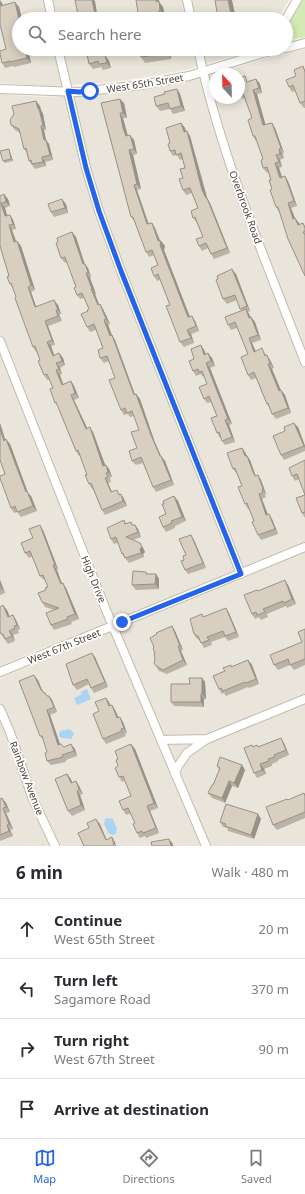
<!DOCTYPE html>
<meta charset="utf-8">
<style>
body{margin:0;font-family:"Noto Sans",sans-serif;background:#f2f2f3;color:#2b2b33}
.compass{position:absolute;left:209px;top:68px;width:36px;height:36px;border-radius:50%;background:#fff;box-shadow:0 2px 10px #0003;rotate:338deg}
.stop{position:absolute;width:12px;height:12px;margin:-9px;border:3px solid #2563eb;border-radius:50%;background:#fff}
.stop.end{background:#2563eb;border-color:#fff;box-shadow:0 1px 4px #0008}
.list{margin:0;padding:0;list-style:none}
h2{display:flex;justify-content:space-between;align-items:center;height:52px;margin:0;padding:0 16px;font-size:17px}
h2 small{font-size:13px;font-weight:400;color:#7c7c81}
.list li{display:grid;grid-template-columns:26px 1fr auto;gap:12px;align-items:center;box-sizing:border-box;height:60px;padding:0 16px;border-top:1px solid #e1e1e2}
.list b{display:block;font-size:15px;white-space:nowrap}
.list p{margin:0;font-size:13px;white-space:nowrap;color:#7c7c81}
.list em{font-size:13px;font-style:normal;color:#7c7c81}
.icon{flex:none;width:22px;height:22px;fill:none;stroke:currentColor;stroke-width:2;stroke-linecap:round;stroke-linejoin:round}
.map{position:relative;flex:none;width:305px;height:846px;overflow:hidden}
.search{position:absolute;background:#fff;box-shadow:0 2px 10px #0003;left:12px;right:12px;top:12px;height:44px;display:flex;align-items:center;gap:10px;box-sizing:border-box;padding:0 14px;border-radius:22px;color:#7c7c81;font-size:15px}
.sheet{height:292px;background:#fff}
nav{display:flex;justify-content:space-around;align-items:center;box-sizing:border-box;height:56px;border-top:1px solid #e1e1e2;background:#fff;font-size:11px;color:#7c7c81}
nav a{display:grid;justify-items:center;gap:2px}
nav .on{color:#2563eb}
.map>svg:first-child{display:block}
</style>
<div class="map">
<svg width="305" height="846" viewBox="0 0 305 846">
<rect width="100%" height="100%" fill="#f6f3ec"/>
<path fill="#eae5da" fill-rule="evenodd" d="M0,0H289L278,19H19V49H253L240,54L185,70L140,78L101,83L50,86L0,83Z
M305,49V846H0V678L52,657L47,646L0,666V94L43,97L100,94L153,88L219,73L273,56ZM215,74H239V98H215Z"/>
<path fill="#d2eab5" d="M302,0H305V37L286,41V29Z"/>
<path fill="#a9d4f2" d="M87,689L91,699L77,705L74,698L82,694L81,692Z
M69,729L73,732L74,734L71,739L62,738L59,736L60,731Z
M108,818L113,819L117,829L116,833L114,835L109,834L104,824L105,819Z"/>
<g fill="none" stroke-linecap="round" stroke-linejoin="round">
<g stroke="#c2bbae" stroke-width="10">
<path id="minor" d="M48,0L52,19
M187,0L191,19
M286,19L297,0
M286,48L305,43
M58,49L86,168L99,211L121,271L241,574
M198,49C221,157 265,259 305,362
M0,89L79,92L141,85L189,76L263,53L280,49
M0,341L106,610L206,846
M0,672L305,547
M0,709L10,732L32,797L55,846
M161,740L207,739
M175,774L178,766L187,753L207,739L305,699"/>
</g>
<use href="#minor" stroke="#fff" stroke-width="8"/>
</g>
<path fill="#bab2a6" d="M0,0L2,3L3,5L19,7L22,19H19V29H18L19,32V49H28L31,63L14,67L13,66L5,68L2,63L6,49Z
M159,2L163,7L165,16L163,17V19H139Z
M86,49H102L104,52L105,55L109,61L111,68L103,70L101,67L93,69L89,64Z
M170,49L171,59L145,63L141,57Z
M303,66L305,70V108H304L300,103L295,91L292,92L289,87Z
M256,79L260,84L262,93L257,94L265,125L272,123L275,128L284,153L282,154L284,158L280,160L282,167L279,168L282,178L288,181L297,206L291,208L295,218L300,225L303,223L305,226V276L279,212L276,207L271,180L269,172L267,173L263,168V159L257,141H256L253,136L252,118L245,98L243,99L239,94L249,81Z
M177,89L180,94L185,111L173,114L170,109L160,111L156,106L165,94Z
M36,101L40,106L41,110L43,114L46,130H44L46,140L49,144L53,160L45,162L46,166L35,169L29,161L27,153L24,149L20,133L15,130L11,125L14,114Z
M101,103H124L127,118H123L127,133L128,135L134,140L137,154L133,155L141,189L137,190L149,224L152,223L155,228L160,241L165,246L164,250L189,317L192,316L195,321L199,331L191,334L194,343L184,347L180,342L170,305L160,280L157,281L154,276L158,265L154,255L149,257L146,252L135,222L131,217Z
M181,123L185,128L186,131L190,136L206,194L207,198L210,203L230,253L214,259L211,254L208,248L202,251L199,246L203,237L197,223L193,218L198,208L192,193L186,195L183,190V178L185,168L183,159L180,160L177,155L173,156L170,151V143Z
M9,149L13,161L5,163L3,161Z
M0,196L8,199L10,206L5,208L7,216L10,215L13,220L16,229L12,230L16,241L21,246L35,290L31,292L36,307L58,305L61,314L59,315L62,321L48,326L55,345L51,346L54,355L59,353L63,358L65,365L60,368L62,374L60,375L63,384L71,381L74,386L79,398L74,400L87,428L93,432L105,465L109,469L112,477H110L111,482L108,483L112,492L121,494L124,499L127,506L105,515L102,510L93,489H92L89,484L87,475L80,455L79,456L76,451L59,407L55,403L53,388L49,379L47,380L44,375L40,360L37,352H36L33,347L13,288L10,284L9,276L3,254Z
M66,204L68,213L54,217L51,212Z
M72,232L76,237L85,264L88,268L91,277L90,278L96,294H95L99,304H100L103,309L110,324L108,325L112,335L115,340L135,395L136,394L140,399L154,440L161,456L165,461L174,485L156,492L153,487L143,463L136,465L132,461L137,448L139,430L134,416L130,417L128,414L124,415L121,410L115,378L109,361L104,363L100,358L103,348L96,330L90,332L87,327L88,311L89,309L84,298L80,299L77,295L76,287L67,262L65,263L61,258L58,242Z
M236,274L250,311L248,312L251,317L255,322L261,340L252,343L255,351L265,353L266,355L270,360L274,368L272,369L281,390L285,395L291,413L276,419L272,414L270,409L267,404L256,378L251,380L248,375V354L237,328L231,330L228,325L241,310L237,300L227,304L223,299Z
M201,345L204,350L206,354L212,358L215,366L210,368L232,424L229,425L235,442L225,445L222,441L221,438H220L217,433V416L211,402L207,403L204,399L207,384L204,376L203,377L201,374L196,376L193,371L194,359Z
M0,423L5,440L10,444L28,493L31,496L37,511L21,517L17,512L14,513L11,508L5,474L0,460Z
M298,427L305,446V451L284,460L281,455Z
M242,448L250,460L256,476L258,475L261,480L266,494H265L266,497L262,499L264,505L268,515L269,514L272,519L278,534L261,540L258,535L254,521L249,509H248L245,504L242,486L237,474L233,469Z
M305,460V518L302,513L305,495L299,479L295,481L292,476Z
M174,496L178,501L186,521L175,526V528L166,532L163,527L166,514L164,504Z
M124,520L126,524L131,522L133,525H135L138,529L141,537L133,540L140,543L143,548L145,552L143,554L144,557L129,563L122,554L118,543L114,544L111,539Z
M43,530L58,569L57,570L62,584L66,588L79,619L71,622L72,624L54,630L51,625L54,610L45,607L42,602L48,587L45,580H44L40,576L33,556L29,558L25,553L33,538Z
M194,540L206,568L188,574L185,570L184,560L186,555Z
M148,574H156L159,579V589L136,590L132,585Z
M0,580L5,593L0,595Z
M288,585L296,604L287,608L286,606L267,614L268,617L261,620L259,617L255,619L252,614L258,591Z
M7,610L9,616L16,620L20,629L18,630L19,633L13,635L15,641L8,644L1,634Z
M229,613L239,637L228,641L225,637L211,642L212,645L204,648L200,641L198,639H197L194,634L202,614L204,617Z
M172,626L175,631L183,650L181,651L187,665L167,674L159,671L156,666L154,647Z
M305,629V665L294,670L290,665L278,670L274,665L302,642Z
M95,657L108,687L94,693L89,684L77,690L73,685Z
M248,660L252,665L259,684L249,688L248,687L226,696L224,693L222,694L219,689L225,671L232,667Z
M202,678L205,682L206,699H204V707L174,706L171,702L190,684Z
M38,680L42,690L47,696H49L52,700L57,712L50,715L60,744L64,747L75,749L77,756L66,760V762L51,765L47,761V752L44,741L40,736Z
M106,698L110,706L112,705L115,710L119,718L123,722L127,733L125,734L126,736L106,744L103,739L99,711Z
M284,743L289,755L278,760V761L272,764V766L264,769L266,774L257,778L254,773L253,747H258Z
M131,744L135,749L158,808L150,811L159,833L146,838L145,836L140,838L137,833L135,823L131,813L126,815L123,810L131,796L125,781L122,782L119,777L118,759Z
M242,765L245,770L238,788L232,786L225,803L212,798L208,793L213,785L219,770L217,766Z
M67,774L72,783L76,781L79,786L83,794L80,795L85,810L72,816L68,811Z
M305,795V818L277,830L273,825L288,800Z
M2,798L6,803L10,812L6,813L13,829L10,830L13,836L0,841V799Z
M258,814L261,819L254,839L228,831L227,828L223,827L220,822Z"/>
<path fill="#979187" d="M0,0L2,3L4,11L1,6Z
M92,0H94L95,1L98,19H96Z
M156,0H159V2L163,7L165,16L160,10Z
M228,0H232L236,19H232Z
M15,2L19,7L22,19H19Z
M159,11L163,17V19L159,14Z
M15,24L18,29L19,32V40Z
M25,49H28L31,63L27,58Z
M100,49H102L104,52L106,62L102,56Z
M166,49H170L171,59L167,53Z
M105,55L109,61L111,68L107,63Z
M256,79L260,84L262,93L259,88Z
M177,89L180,94L185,111L181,106Z
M253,90L257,94L267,130L263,125Z
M120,99L124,103L127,118L123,113Z
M36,101L40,106L41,110L43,114L46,130L43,125Z
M120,113L123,118L127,133L130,141L126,136L123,128Z
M181,123L185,128L187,137L184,132Z
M272,123L275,128L284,153L281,148Z
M41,126L44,130L46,140L49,144L53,160L50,155L44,140Z
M187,131L190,136L206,194L207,198L210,203L230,253L227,248L202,190Z
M130,135L134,140L137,154L134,149Z
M9,149L13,161L11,159Z
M279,149L282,154L284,158L280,154Z
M129,150L133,155L141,189L137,184Z
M276,155L280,160L282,167L279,162Z
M42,157L45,162L46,166L43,162Z
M275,163L279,168L284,183L280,178Z
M285,176L288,181L297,206L294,201Z
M134,185L137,190L150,229L147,224Z
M4,194L8,199L10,206L6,202Z
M62,199L66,204L68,213L65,208Z
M1,203L5,208L9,221L5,216Z
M288,203L291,208L297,224L293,219Z
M10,215L13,220L16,229L13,224Z
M295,218L299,223L302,230L298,225Z
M152,223L155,228L161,243V241L165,246L164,250L192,322L188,317Z
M9,225L12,230L18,247L14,242Z
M72,232L76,237L86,269L83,264Z
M17,241L21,246L35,290L31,285Z
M85,264L88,268L91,277L88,272Z
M232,269L236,274L250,311L247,306Z
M86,273L90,278L96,294L92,289Z
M28,287L31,292L38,312L35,307Z
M91,289L95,294L101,310L98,305Z
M54,300L58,305L61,314L58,310Z
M100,304L103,309L110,324L106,319Z
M246,309L249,314L253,323L249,318Z
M56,310L59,315L62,321L58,316Z
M192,316L195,321L199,331L196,326Z
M251,317L255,322L261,340L258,335Z
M104,320L108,325L114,341L110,336Z
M45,321L48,326L55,345L52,340Z
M187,330L191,334L194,343L191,338Z
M112,335L115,340L137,400L134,395Z
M249,338L252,343L258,356L254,352Z
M47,342L51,346L56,361L53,356Z
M201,345L204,350L208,360L204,355Z
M59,353L63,358L65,365L62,361Z
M208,353L212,358L215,366L211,361Z
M267,355L270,360L274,368L270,363Z
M56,363L60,368L62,374L59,369Z
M206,363L210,368L232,424L228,419Z
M268,364L272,369L283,396L279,391Z
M56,370L60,375L65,390L62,385Z
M71,381L74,386L79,398L75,393Z
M281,390L285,395L291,413L288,408Z
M136,394L140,399L154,440L163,461L160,456L151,435Z
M71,395L74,400L90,434L86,429Z
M225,420L229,425L235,442L232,437Z
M0,423L7,445L4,441L0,429Z
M294,423L298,427L305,446V448L304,446Z
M90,427L93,432L107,470L103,466Z
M6,439L10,444L28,493L31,496L37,511L33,506L26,492Z
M242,448L245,452L249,461L245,456Z
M161,456L165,461L174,485L171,480Z
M247,456L250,460L256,477L253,472Z
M106,465L109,469L112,477L108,472Z
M258,475L261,480L266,494L263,489Z
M105,478L108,483L114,497L111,492Z
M121,494L124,499L127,506L123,501Z
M259,494L262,499L270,520L266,515Z
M174,496L178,501L186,521L182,517Z
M269,514L272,519L278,534L275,529Z
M40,525L43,530L58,569L55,565Z
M135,525L138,529L141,537L138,532Z
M191,535L194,540L206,568L203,563Z
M140,543L143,548L145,552L143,554L144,557L141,553L140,549Z
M53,565L57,570L64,589L61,584Z
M156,574L159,579V589L155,584Z
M0,580L5,593L2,588L0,584Z
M285,580L288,585L296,604L292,599Z
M63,583L66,588L79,619L75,614Z
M3,605L7,610L12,622L8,617Z
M226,608L229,613L239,637L236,632Z
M13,615L16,620L20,629L17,625Z
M172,626L175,631L183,650L180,646Z
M9,631L13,635L15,641Z
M178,646L181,651L187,665L183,660Z
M92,653L95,657L108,687L105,682Z
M248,660L252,665L259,684L256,679Z
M34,675L38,680L44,695L41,690Z
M202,678L205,682L206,699L202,694Z
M201,694L204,699V707L201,702Z
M49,696L52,700L57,712L54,707Z
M106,698L109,702L113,711L109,706Z
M112,705L115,710L121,723L117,718Z
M47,710L50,715L62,750L58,745Z
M120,717L123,722L127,733L124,728Z
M281,738L284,743L289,755L286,750Z
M71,744L75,749L77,756L74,751Z
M131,744L135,749L158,808L154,803Z
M260,764L264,769L266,774L262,770Z
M242,765L245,770L238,788L234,783Z
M67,774L71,779L74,788L71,783Z
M76,781L79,786L83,794L79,789Z
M229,781L232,786L225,803L222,798Z
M77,791L80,795L85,810L81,805Z
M2,798L6,803L10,812L6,807Z
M147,806L150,811L159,833L156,828Z
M3,808L6,813L13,829L9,824Z
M258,814L261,819L254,839L251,835Z
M96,819L100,824L109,845L106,840Z
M7,825L10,830L13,836L9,831Z
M112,837L115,842L116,846H115Z
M169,839L173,844V846H171Z"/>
<path fill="#d8cfc1" stroke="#979187" d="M75,0H92L96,19H79Z
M136,0H156V2L159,1L160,10L159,11V14L154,15L155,19H139Z
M215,0H228L232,19L234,18L235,19H216L215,13L217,12Z
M15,2L19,19V23L15,24L18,39H19V49H25L27,58L10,62V61L2,63L0,54V51L6,49L0,24V3L1,6Z
M86,49H100L102,56L105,55L107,63L99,64L98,61L89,64Z
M139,49H166L167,53L141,57Z
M303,66L305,72V101L300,103L293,85L289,87L286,80L296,76L294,70Z
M245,76L247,82L256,79L259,88L253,90L263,125L272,123L281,148L279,149L280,154L276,155L279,162L275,163L280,178L285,176L294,201L288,203L293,219L295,218L298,225L303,223L305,228V231L303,232L305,235V276L288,239L278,207H276L270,190L272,189L269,180H271L267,167L263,168L261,160L263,159L255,136H253L248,120L252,118L243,93L239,94V78Z
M177,89L181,106L170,109L168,103L156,106L154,97L165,94L164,92Z
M120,99L123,113H120L123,128L126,136L130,135L134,149L129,150L137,184L134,185L147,224L152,223L158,241H161L160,245L188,317L192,316L196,326L187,330L191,338L180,342L166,306L170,305L158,274L154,276L151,268L158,265L152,250L146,252L133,217H131L101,103Z
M36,101L38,109H39L43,125L41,126L44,140H46L50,155L42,157L43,162L32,164L31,160L29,161L26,148L24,149L19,129L11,125L10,120L14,114L12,106Z
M181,123L184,132L187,131L202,190L206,198H207L227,248L211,254L206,243L199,246L196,239L203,237L195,217L193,218L191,211L198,208L190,188L183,190L179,179L183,178L180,169L185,168L181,153L176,155L175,150L170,151L168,144L170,143L166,128Z
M9,149L11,159L3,161L0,151Z
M4,194L6,202L1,203L5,216L10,215L13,224L9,225L14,242L17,241L31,285L28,287L35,307L54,300L58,310H56L58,316L45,321L52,340L47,342L53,356L59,353L62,361L56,363L59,369L56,370L62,385L71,381L75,393L71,395L86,429L90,427L103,466L106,465L108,472L106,473L108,477L105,478L111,492L117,490L119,495L121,494L123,501L102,510L91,483L89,484L85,475H87L78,450L76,451L56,402L55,403L50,389L53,388L47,374L44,375L38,361L40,360L35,346L33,347L15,298L16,297L11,283L10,284L7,277L9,276L0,246V196Z
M62,199L65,208L51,212L48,204Z
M72,232L83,264H85L88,272L86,273L92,289H91L98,305L100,304L106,319L104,320L110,336L112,335L134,395L136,394L151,435L160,456H161L171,480L153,487L141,457L132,461L129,451L137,448L131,432L139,430L132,411L127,413L125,408L121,410L109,380L115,378L107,356L100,358L98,350L103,348L94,324L87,327L81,314L88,311L87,310L89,309L82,293L77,295L74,288L76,287L65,257L61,258L56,243L58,242L57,238Z
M232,269L247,306L240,309L235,295L223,299L216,280L218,279L217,276Z
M246,309L249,318L251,317L258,335L249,338L254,352L262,348L265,356L267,355L270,363L268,364L279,391L281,390L288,408L272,414L268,403L267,404L254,372L248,375L241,357L248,354L235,322L228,325L225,317Z
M201,345L204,355L208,353L211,361L206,363L228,419L225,420L232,437L222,441L219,432L217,433L211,418L217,416L209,396L204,399L199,387L207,384L202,371L199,372L198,369L193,371L189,361L194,359L191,349Z
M294,423L304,446L281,455L273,436L285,431L284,427Z
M0,429L4,441L6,439L26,492L27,491L33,506L17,512L15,506L11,508L0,478V476L5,474L0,460Z
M242,448L245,456H247L253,472L255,476L258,475L263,489H262L263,492L259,494L266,515L269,514L275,529L258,535L252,522L254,521L247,503L245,504L238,487L242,486L235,468L233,469L227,453Z
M305,460V512L302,513L296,498L305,495L297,474L292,476L289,468Z
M174,496L182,517L171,521L172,523L163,527L159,517L166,514L162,504H164L163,501Z
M124,520L125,524L131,522L132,525H135L138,532L126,537L140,543L142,547L140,549L141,553L125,558L123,553L122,554L116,537L111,539L107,528Z
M40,525L55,565H53L61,584L63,583L75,614L67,617L68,619L51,625L46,613L59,608L42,602L38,593L46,590L45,588L48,587L43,575L40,576L30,551L25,553L21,543L33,538L29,529Z
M191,535L203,563L185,570L181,561L184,560L183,556L186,555L179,539Z
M133,571L146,572V574H156L155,584L132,585Z
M285,580L292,599L284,603L283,601L263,609L265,612L257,615L256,612L252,614L244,595L257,590L258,591Z
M0,584L2,588L0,589Z
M3,605L8,617L13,615L17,625L14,626L15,628L9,631L12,636L5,639L3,634H1L0,632V607Z
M226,608L236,632L225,636L223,631L207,637L209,640L201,643L198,636H196L195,634H194L190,619L202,614L203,617Z
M172,626L180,646H178L183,660L163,670L156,666L154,663L155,659L154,654H155L153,648L154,647L150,638L157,634L156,633Z
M305,629V659L290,665L288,659L274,665L270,655L302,642L298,632Z
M92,653L105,682L91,688L87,679L73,685L66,664Z
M248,660L256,679L246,683L245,682L223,691L221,688L219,689L213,676L225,671L223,668L231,665V667Z
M34,675L41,690H42L44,693H45L47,696H49L54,707L47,710L58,745L61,744L64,747L71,744L74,751L62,755L63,757L47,761L45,753L47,752L42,736H40L19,681Z
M189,678H202V694H201V702H171V684H190Z
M106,698L109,706L112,705L117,718L120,717L124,728L121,729L122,731L103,739L93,714L99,711L95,702Z
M281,738L286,750L274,755L275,757L268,759L269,761L260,764L262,770L254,773L244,748L252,745L253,747L257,745L258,747Z
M131,744L154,803L147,806L156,828L143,833L142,831L137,833L133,824L135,823L128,808L123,810L119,801L131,796L123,776L119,777L115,768L118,766L116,760L118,759L115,751Z
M220,757L242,765L234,783L229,781L222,798L208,793L212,785H213L220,768L217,766Z
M67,774L71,783L76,781L79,789L77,791L81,805L68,811L55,779Z
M304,793L305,796V812L273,825L266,807L287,799L288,800Z
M2,798L6,807L3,808L9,824L7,825L9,831L0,835V799Z
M226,804L258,814L251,835L225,826L226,824L220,822Z
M96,819L106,840L112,837L114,846H84L78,833L89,828L87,823Z
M169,839L171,846H152L151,842Z"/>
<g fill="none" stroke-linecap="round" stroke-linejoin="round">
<path stroke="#2563eb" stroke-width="5" d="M90,91L79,92L68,91L86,168L99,211L121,271L241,574L122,622"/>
</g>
<g text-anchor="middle" stroke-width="3.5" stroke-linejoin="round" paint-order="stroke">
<g font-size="10" fill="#4b4439" stroke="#fff">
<text transform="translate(145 83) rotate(-9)" y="4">West 65th Street</text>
<text transform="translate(246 207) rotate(70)" y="4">Overbrook Road</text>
<text transform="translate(94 579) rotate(68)" y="4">High Drive</text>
<text transform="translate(64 646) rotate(-22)" y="4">West 67th Street</text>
<text transform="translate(27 778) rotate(69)" y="4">Rainbow Avenue</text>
</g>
</g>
</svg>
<svg class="compass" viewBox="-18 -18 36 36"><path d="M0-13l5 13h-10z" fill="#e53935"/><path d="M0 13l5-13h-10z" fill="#7c7c81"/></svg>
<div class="stop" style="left:90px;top:91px"></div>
<div class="stop end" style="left:122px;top:622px"></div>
<div class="search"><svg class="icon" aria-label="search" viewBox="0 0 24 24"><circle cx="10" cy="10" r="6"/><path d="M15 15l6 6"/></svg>Search here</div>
</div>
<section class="sheet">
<h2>6 min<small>Walk · 480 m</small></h2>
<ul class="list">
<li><svg class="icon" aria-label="ahead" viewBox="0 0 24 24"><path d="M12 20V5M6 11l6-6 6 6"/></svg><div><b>Continue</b><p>West 65th Street</p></div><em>20 m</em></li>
<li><svg class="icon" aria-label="left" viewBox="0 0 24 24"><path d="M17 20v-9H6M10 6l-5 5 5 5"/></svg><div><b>Turn left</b><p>Sagamore Road</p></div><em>370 m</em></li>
<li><svg class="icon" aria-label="right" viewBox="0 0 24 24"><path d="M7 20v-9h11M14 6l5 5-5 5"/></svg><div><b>Turn right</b><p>West 67th Street</p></div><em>90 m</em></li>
<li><svg class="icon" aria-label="arrive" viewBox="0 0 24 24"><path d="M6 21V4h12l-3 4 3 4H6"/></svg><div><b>Arrive at destination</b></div></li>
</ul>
</section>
<nav>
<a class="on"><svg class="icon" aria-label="map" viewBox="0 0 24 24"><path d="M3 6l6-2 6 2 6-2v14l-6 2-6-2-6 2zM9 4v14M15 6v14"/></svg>Map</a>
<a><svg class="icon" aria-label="directions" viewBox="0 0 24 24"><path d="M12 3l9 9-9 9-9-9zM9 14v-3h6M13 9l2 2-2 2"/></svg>Directions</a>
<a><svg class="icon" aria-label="saved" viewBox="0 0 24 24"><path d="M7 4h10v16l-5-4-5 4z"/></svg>Saved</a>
</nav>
